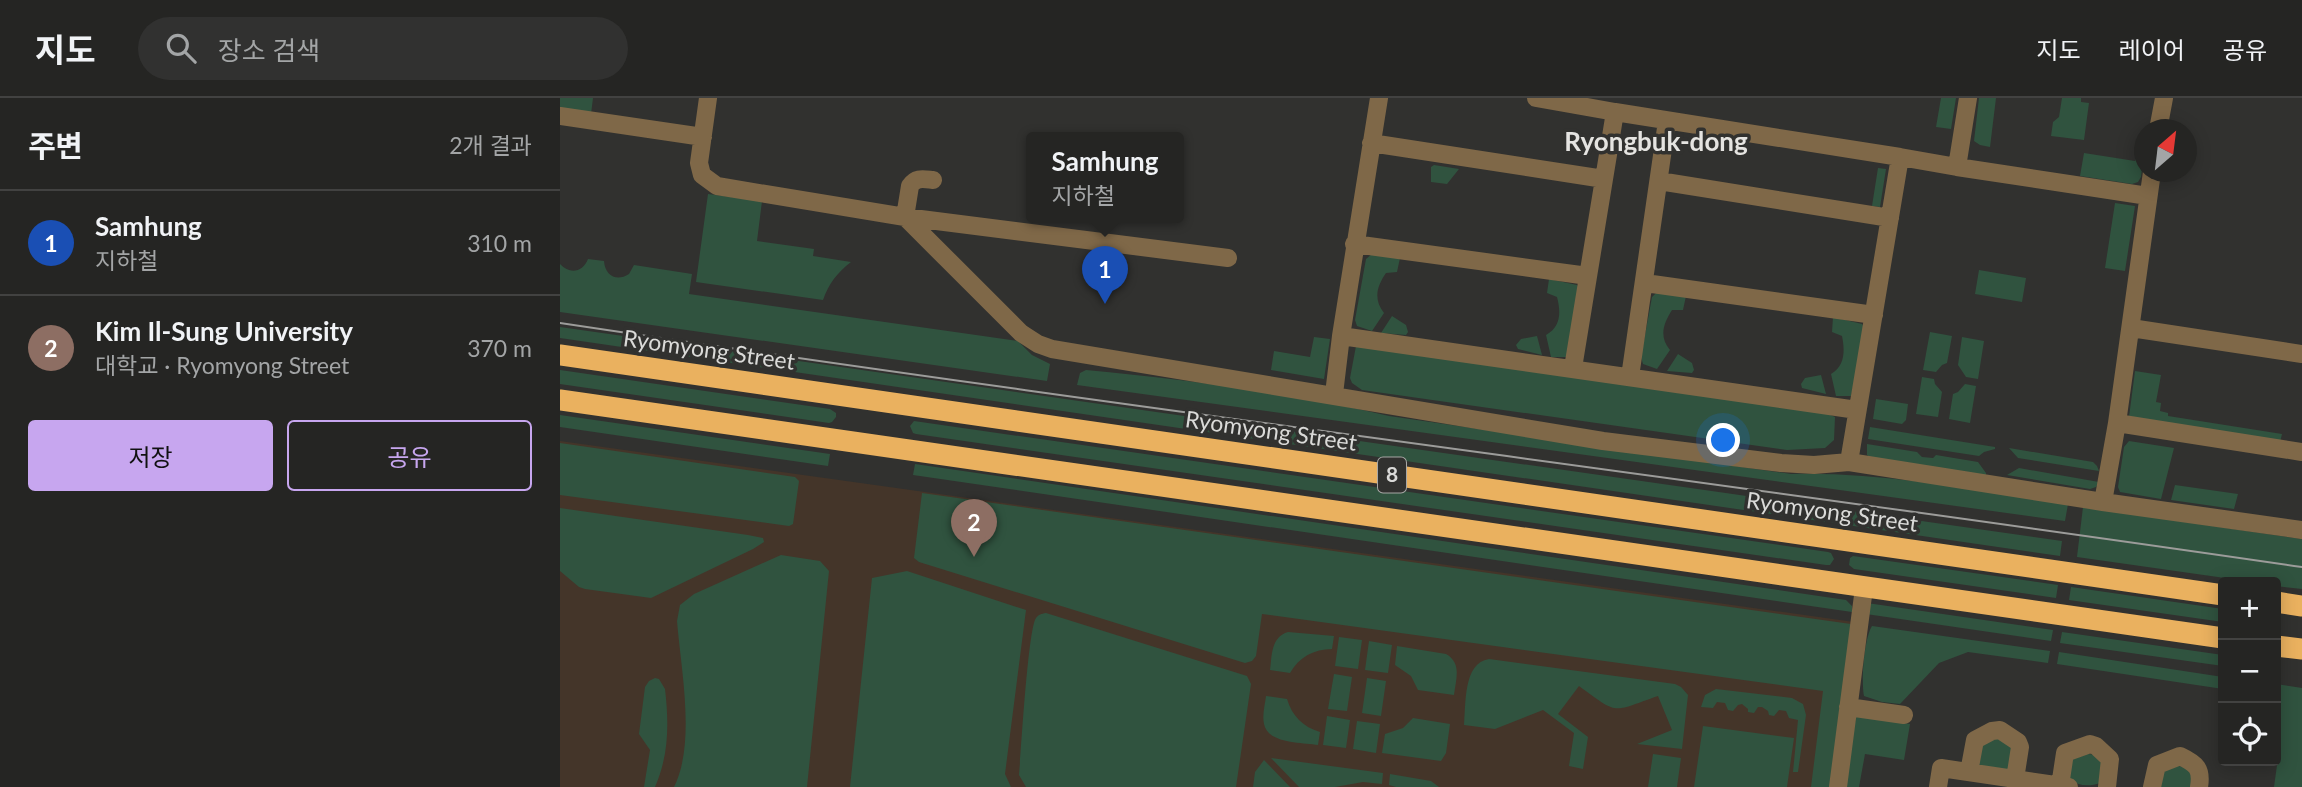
<!DOCTYPE html>
<html lang="ko">
<meta charset="utf-8">
<style>
body{margin:0;font-family:Lato,"Noto Sans KR",sans-serif;background:#313130;color:#f1f3f6}
.controls{position:absolute;right:21px;bottom:21px;display:grid;overflow:hidden;border-radius:7px;box-shadow:0 4px 18px #0003}
.controls button{width:63px;height:63px;display:grid;place-items:center;padding:0;border:0;border-bottom:2px solid #424241;background:#252523;color:#f1f3f6;font:35px sans-serif}
.compass{position:absolute;left:1574px;top:21px;width:63px;height:63px;border-radius:50%;background:#252523;box-shadow:0 4px 18px #0003;rotate:28deg}
.you{position:absolute;left:1164px;top:343px;width:24px;height:24px;margin:-18px;border:5px solid #fff;border-radius:50%;background:#1a73e8;box-shadow:0 0 0 10px #1a73e833}
.badge{display:grid;place-items:center;width:46px;height:46px;border-radius:50%;background:#c7a6ef;color:#fff;font-size:23px;font-weight:700}
.pin{position:absolute;translate:-50% -58px;filter:drop-shadow(0 2px 4px #0008)}
.pin::after{content:'';position:absolute;top:37px;width:24px;height:21px;background:inherit;clip-path:polygon(0 0,100% 0,50% 100%)}
.popup{position:absolute;left:466px;top:34px;width:158px;height:91px;box-sizing:border-box;display:grid;place-content:center;border-radius:7px;background:#252523;filter:drop-shadow(0 2px 5px #0005);font-size:23px;white-space:nowrap;color:#a3a5a6}
.popup b{font-size:26px;color:#f1f3f6}
.popup::after{content:'';position:absolute;left:50%;top:100%;margin-left:-14px;border:14px solid transparent;border-top-color:#252523}
.list{margin:0;padding:0;list-style:none}
h2{display:flex;justify-content:space-between;align-items:center;height:91px;margin:0;padding:0 28px;font-size:30px}
h2 small{font-size:23px;font-weight:400;color:#a3a5a6}
.list li{display:grid;grid-template-columns:46px 1fr auto;gap:21px;align-items:center;box-sizing:border-box;height:105px;padding:0 28px;border-top:2px solid #424241}
.list b{display:block;font-size:26px;white-space:nowrap}
.list p{margin:0;font-size:23px;white-space:nowrap;color:#a3a5a6}
.list em{font-size:23px;font-style:normal;color:#a3a5a6}
.actions{display:flex;gap:14px;padding:21px 28px}
.actions a{flex:1;padding:16px 0;border:2px solid #c7a6ef;border-radius:7px;text-align:center;font-size:24px;color:#c7a6ef}
.actions .main{background:#c7a6ef;color:#111}
.icon{flex:none;width:38px;height:38px;fill:none;stroke:currentColor;stroke-width:2;stroke-linecap:round;stroke-linejoin:round}
.map{position:relative;flex:none;width:1742px;height:689px;overflow:hidden}
header{display:flex;align-items:center;gap:42px;box-sizing:border-box;height:98px;padding:0 35px;background:#252523;border-bottom:2px solid #424241}
header strong{font-size:33px}
nav{display:flex;gap:38px;margin-inline-start:auto;font-size:24px}
.search{width:490px;height:63px;background:#313130;display:flex;align-items:center;gap:18px;box-sizing:border-box;padding:0 24px;border-radius:38px;color:#a3a5a6;font-size:26px}
main{display:flex}
aside{flex:1;background:#252523}
.map>svg:first-child{display:block}
</style>
<header>
<strong>지도</strong>
<div class="search"><svg class="icon" aria-label="search" viewBox="0 0 24 24"><circle cx="10" cy="10" r="6"/><path d="M15 15l6 6"/></svg>장소 검색</div>
<nav><a>지도</a><a>레이어</a><a>공유</a></nav>
</header>
<main>
<aside>
<h2>주변<small>2개 결과</small></h2>
<ul class="list">
<li><span class="badge" style="background:#1a4fb4">1</span><div><b>Samhung</b><p>지하철</p></div><em>310 m</em></li>
<li><span class="badge" style="background:#8d6e63">2</span><div><b>Kim Il-Sung University</b><p>대학교 · Ryomyong Street</p></div><em>370 m</em></li>
</ul>
<div class="actions"><a class="main">저장</a><a>공유</a></div>
</aside>
<div class="map">
<svg width="1742" height="689" viewBox="0 0 1742 689">
<rect width="100%" height="100%" fill="#31312f"/>
<path fill="#443529" d="M0,343L1294,524L1272,689H0Z"/>
<path fill="#30533f" d="M0,0H33L31,16L0,11Z
M1381,0H1396L1391,31L1376,29Z
M1419,0H1436L1430,49L1420,47L1414,43Z
M1502,0H1521V4L1529,5L1524,42L1491,38L1493,24L1499,19Z
M1578,52L1584,53L1581,79L1578,84L1572,86L1520,78L1524,55L1575,63Z
M874,67L899,71L887,86L871,84V69Z
M1318,70L1326,71L1320,109L1312,108Z
M148,96L202,103L197,143L254,151L253,158L291,164C277,175 269,185 263,202L136,184Z
M1555,105L1575,108L1565,173L1545,170Z
M812,156L840,160L837,174L826,175C817,188 813,201 824,215L812,233L797,228L795,222L806,161Z
M28,161L44,163C45,178 57,184 69,176L74,167L132,176L129,196L458,243L472,257L490,266L487,283L0,214V166C10,177 23,174 28,161Z
M1419,172L1466,180L1462,204L1415,196Z
M989,181L1017,187L1021,193L1007,259H991L986,237C1001,229 1001,214 997,199L987,195Z
M1097,194L1126,198L1123,212H1112C1103,226 1099,239 1110,252L1097,271L1083,266L1081,259L1092,199Z
M832,218L846,227L848,234L846,237L821,235Z
M1273,219L1302,226L1306,232L1291,298H1276L1271,276C1285,268 1285,253 1282,238L1272,234Z
M0,229L1502,443L1500,458L0,240Z
M1370,234L1392,238L1387,265L1382,267L1376,274L1363,272Z
M977,238L982,257L958,251L956,247L961,241Z
M754,239L770,241L764,281L711,272L714,253L750,259Z
M1402,239L1424,243L1418,281L1406,279L1398,267Z
M796,248L1266,315L1275,319L1274,342L1265,350L1227,352L802,292L792,285L790,280Z
M1118,256L1132,265L1134,272L1132,275L1107,273Z
M0,272L270,311L276,315V319L272,324L269,325L0,286Z
M526,272C628,282 729,294 829,318L1231,376C1324,374 1416,392 1508,406L1505,423L517,287L520,275Z
M1575,273L1601,277L1596,304L1601,305L1600,313L1608,315V318L1722,336L1720,344L1569,319Z
M1261,277L1266,296L1242,290L1241,286L1245,280Z
M1362,279L1374,281L1375,286L1382,294L1378,319L1356,316Z
M1405,286L1416,288L1410,325L1389,321L1393,296L1398,294Z
M1316,301L1348,306L1346,322L1342,326L1313,321Z
M0,317L270,356L268,368L0,329Z
M354,323L1268,454L1271,455L1274,461L1270,467H1266L356,336L353,335L350,328Z
M1310,329L1435,349V351L1424,354L1419,358L1308,341Z
M1569,343L1614,350L1601,401L1560,394L1558,389L1564,349Z
M0,345L235,379L239,383L233,426L229,428L0,397Z
M1307,346L1357,354L1362,359L1373,360L1376,357L1418,364L1426,375V378L1310,359L1307,357Z
M1449,350L1533,364L1537,368L1539,373L1458,360Z
M355,366L1286,502L1292,508V514L353,377Z
M1459,370L1539,384L1536,389L1530,391L1447,377Z
M1615,387L1678,396L1674,411L1611,402Z
M362,395L1291,526L1270,689H1251L1263,593L702,516L696,558L692,563L685,565L359,464L354,460Z
M1523,409L1742,441V491L1716,488V484H1693L1517,459Z
M0,410L188,437L203,440L204,444L193,451L91,500L25,491L19,489L0,473Z
M221,457L260,463L269,473L247,689H114C136,645 121,572 117,523L120,507L134,496Z
M1293,458L1498,487L1496,500L1294,471L1289,467L1290,460Z
M347,473L466,512L445,676L451,689H290L312,480Z
M1511,489L1663,511V524L1509,502Z
M1307,505L1493,532L1491,543L1306,516Z
M486,515L687,578L691,586L676,689H466L459,677C461,655 468,531 476,520C479,516 481,516 486,515Z
M1312,528L1490,553L1488,565L1408,554L1379,565L1340,606L1322,604L1304,598C1301,583 1304,541 1312,528Z
M728,534L774,538L772,551C754,551 739,559 730,575L710,572C712,557 711,539 728,534Z
M1502,534L1663,557V568L1500,545Z
M779,539L802,542L798,571L775,568Z
M809,543L832,547L828,575L805,572Z
M837,548L886,556C902,565 896,581 894,597L858,592L851,578L835,567Z
M1499,554L1663,579V591L1497,566Z
M929,561L1115,586L1121,589L1128,597L1122,651L1077,646L1112,632L1098,598C1051,614 1060,618 1019,588L998,616L1028,639L1023,671L1009,668L1014,635L983,612L935,631L904,627C906,606 903,565 929,561Z
M774,576L792,579L787,613L768,611Z
M95,580L99,581L105,591C109,625 109,657 95,689H84L90,652L79,636L85,589L89,583Z
M807,580L826,583L821,618L802,615Z
M1716,586L1742,590V689H1714L1718,660Z
M1156,591L1232,600L1243,606L1246,617L1238,674H1233L1238,622L1229,620L1226,613L1219,612L1214,618L1209,617L1208,613L1202,609H1198L1194,615L1188,614V611L1182,606L1178,607L1173,613L1168,612L1165,605L1157,604L1153,610L1141,609L1145,597Z
M706,598L727,601C732,618 743,629 760,634L758,647C742,644 708,646 704,626C702,617 705,607 706,598Z
M767,618L790,622L786,650L763,647Z
M1296,618L1350,626L1344,662L1305,656L1299,689H1285Z
M853,620L890,626L886,655L881,663L822,655L825,636L843,630Z
M797,623L820,626L816,655L793,651Z
M1143,628L1234,640L1227,689H1134Z
M1431,640L1445,642L1453,648L1450,670C1439,675 1428,672 1418,666V648Z
M1521,655L1536,657L1543,663L1540,685C1529,689 1518,688 1509,681L1508,663Z
M1093,656L1121,660L1117,689H1088Z
M711,660L823,675L822,686L803,684L775,689H739Z
M704,662L730,689H693L695,674Z
M1611,667L1626,669L1634,675L1635,689H1597L1599,675Z
M830,676L871,683L879,689H836L829,687Z"/>
<g fill="none" stroke-linecap="round" stroke-linejoin="round">
<path stroke="#7f6848" stroke-width="18" d="M148,0L139,65L142,77L157,88L345,119L668,160
M976,0L1055,14L1013,270
M1055,14L1340,59
M0,18L143,39
M1598,32L1604,0
M811,45L1044,81
M1397,69L1588,98
M373,82C363,81 356,79 350,88L345,119L461,235L478,246L492,251L1043,343L1221,365L1254,367L1289,364L1340,59L1397,69L1408,0
M1099,83L1330,120
M794,146L1028,178
M1085,185L1314,217
M1571,230L1742,256
M781,238L819,0
M1070,279L1107,23
M774,296L781,238L1297,312
M1557,325L1742,354
M1289,364L1543,404L1742,432
M1543,404L1557,325L1592,74
M1288,609L1344,617
M1409,674L1415,642L1432,633L1440,632L1458,644L1460,649L1455,681
M1500,688L1505,655L1530,646L1536,648L1550,661L1547,689
M1278,689L1304,490
M1378,689L1381,670L1509,689
M1592,689L1597,667L1620,658C1637,666 1642,671 1639,689"/>
<path stroke="#eab15f" stroke-width="21" d="M0,257L1663,497
M0,302L1663,540
M1716,504L1742,508
M1716,548L1742,551"/>
<path stroke="#9c9c9a" stroke-width="2" d="M0,225C580,312 1162,384 1742,469"/>
</g>
<g text-anchor="middle" stroke-width="7" stroke-linejoin="round" paint-order="stroke">
<rect fill="#31312f" stroke="#a7a7a5" stroke-width="2" x="818" y="359.5" width="28" height="35" rx="5"/>
<g font-size="21" font-weight="bold" fill="#dadad8">
<text x="832" y="384">8</text>
</g>
<g font-size="23" fill="#dadad8" stroke="#31312f">
<text transform="translate(149 252) rotate(8)" y="8">Ryomyong Street</text>
<text transform="translate(711 333) rotate(8)" y="8">Ryomyong Street</text>
<text transform="translate(1272 414) rotate(8)" y="8">Ryomyong Street</text>
</g>
<g font-size="26" font-weight="bold" fill="#e5e4e1" stroke="#31312f">
<text x="1096" y="53">Ryongbuk-dong</text>
</g>
</g>
</svg>
<div class="controls">
<button>+</button>
<button>−</button>
<button><svg class="icon" aria-label="locate" viewBox="0 0 24 24"><circle cx="12" cy="12" r="6"/><path d="M12 2v4M12 18v4M2 12h4M18 12h4"/></svg></button>
</div>
<svg class="compass" viewBox="-18 -18 36 36"><path d="M0-13l5 13h-10z" fill="#e53935"/><path d="M0 13l5-13h-10z" fill="#a3a5a6"/></svg>
<div class="you"></div>
<div class="pin badge" style="left:545px;top:206px;background:#1a4fb4">1</div>
<div class="popup"><b>Samhung</b>지하철</div>
<div class="pin badge" style="left:414px;top:459px;background:#8d6e63">2</div>
</div>
</main>
